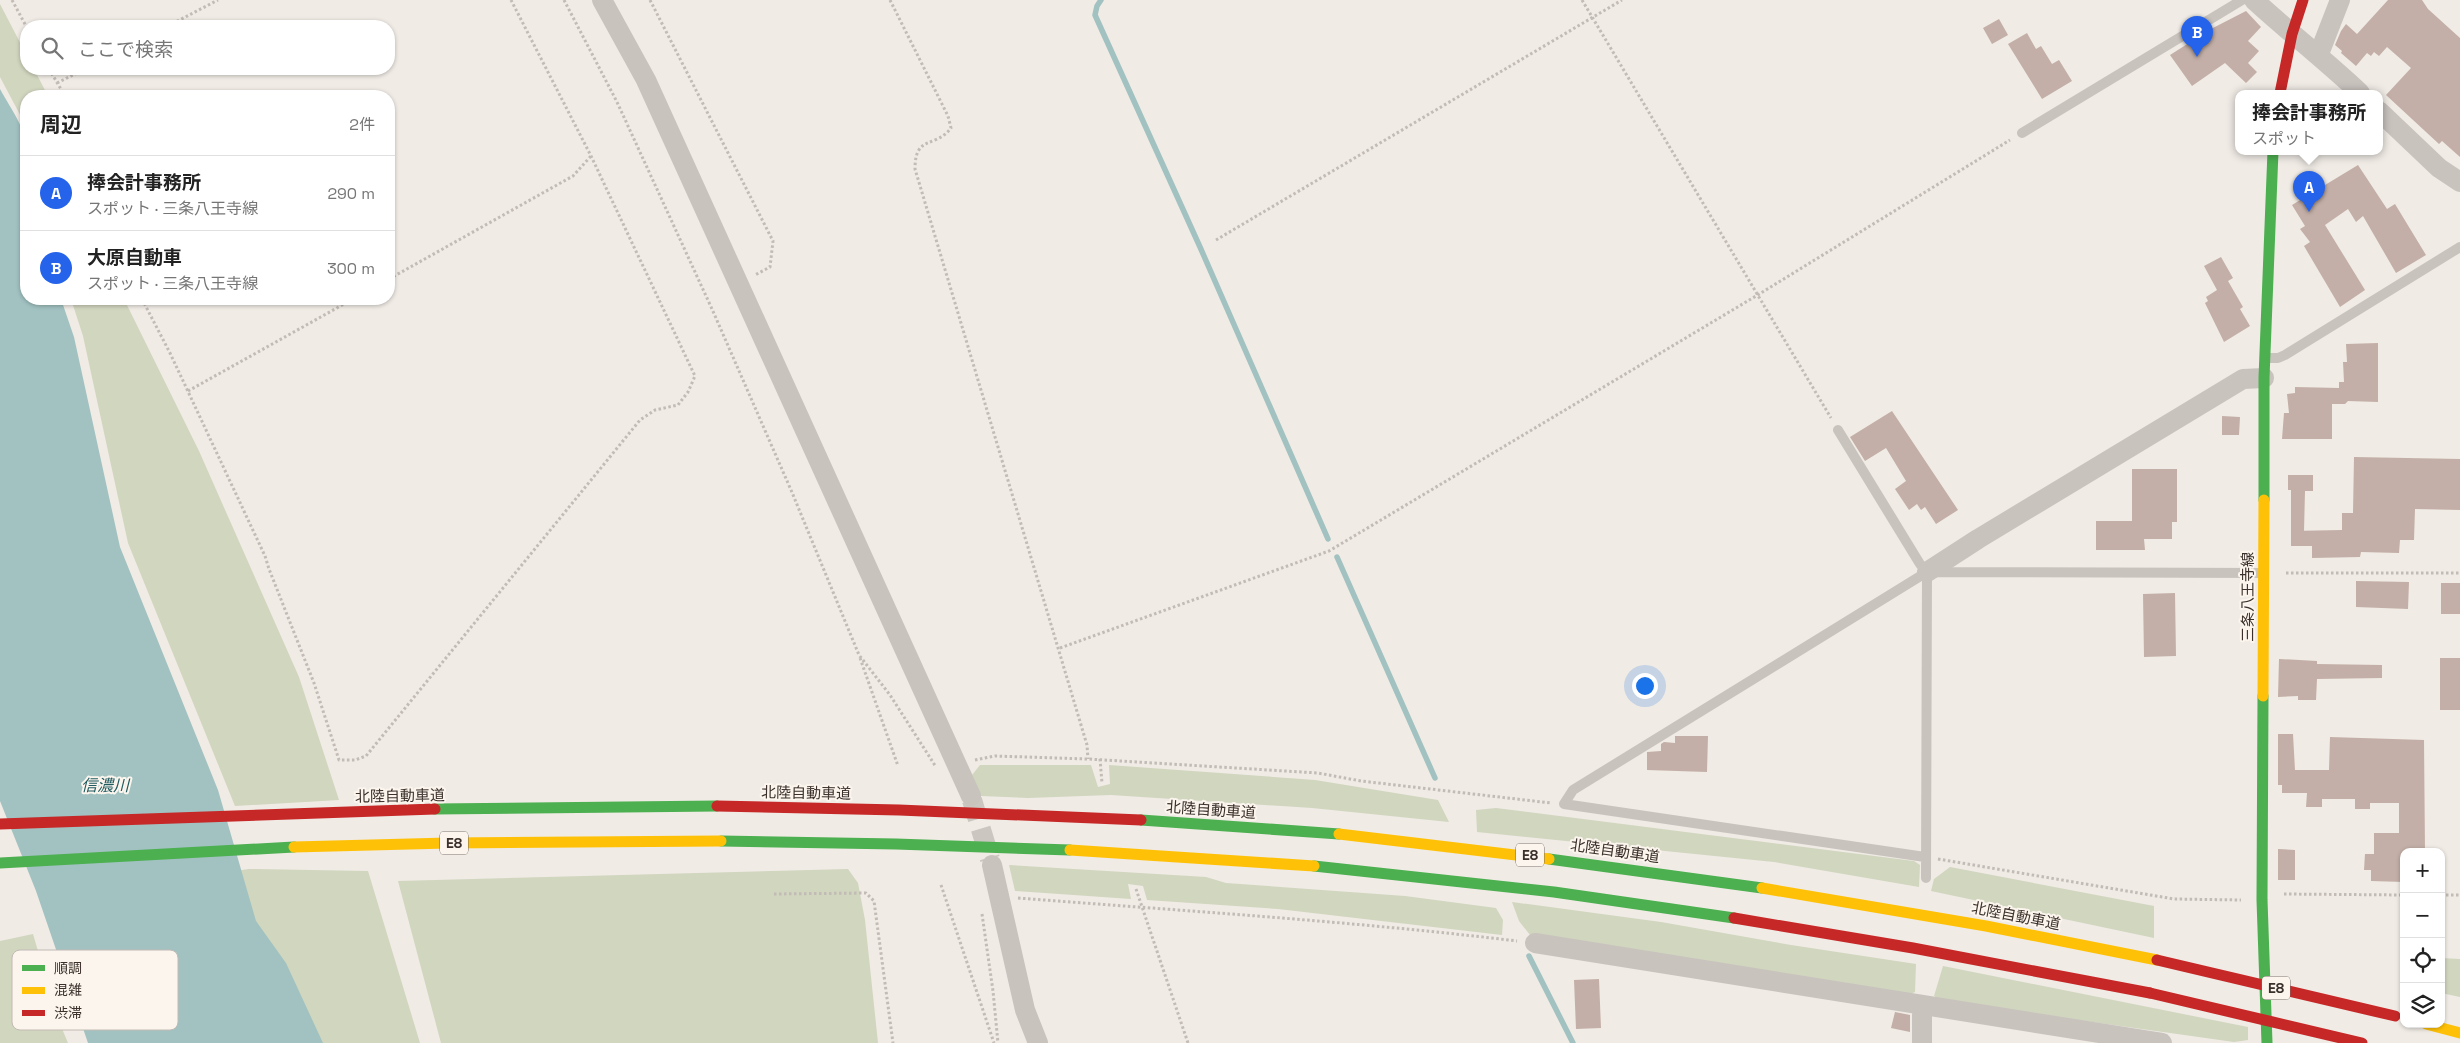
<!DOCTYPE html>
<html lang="ja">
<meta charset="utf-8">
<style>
body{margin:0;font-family:"Space Grotesk","Noto Sans JP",sans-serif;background:#f6f6f6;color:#222}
.controls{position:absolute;right:15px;bottom:15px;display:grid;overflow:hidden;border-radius:10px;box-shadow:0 1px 4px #0004}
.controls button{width:45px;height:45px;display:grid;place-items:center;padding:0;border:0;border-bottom:1px solid #e0e0e0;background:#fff;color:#222;font:25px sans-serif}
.you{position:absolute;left:1644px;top:685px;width:18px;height:18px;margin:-12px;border:4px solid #fff;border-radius:50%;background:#1a73e8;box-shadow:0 0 0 8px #1a73e833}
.badge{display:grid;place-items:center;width:32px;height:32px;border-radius:50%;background:#2563eb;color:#fff;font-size:16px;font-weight:700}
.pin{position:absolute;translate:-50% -41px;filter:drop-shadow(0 1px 2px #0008)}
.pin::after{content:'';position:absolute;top:26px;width:18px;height:15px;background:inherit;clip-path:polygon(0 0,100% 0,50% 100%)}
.popup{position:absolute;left:2235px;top:90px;width:148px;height:65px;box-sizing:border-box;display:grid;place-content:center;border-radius:10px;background:#fff;filter:drop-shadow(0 1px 4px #0005);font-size:16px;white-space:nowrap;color:#767676}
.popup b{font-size:19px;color:#222}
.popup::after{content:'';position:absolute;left:50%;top:100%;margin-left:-10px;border:10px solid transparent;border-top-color:#fff}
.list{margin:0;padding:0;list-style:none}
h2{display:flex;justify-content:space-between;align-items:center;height:65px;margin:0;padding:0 20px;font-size:21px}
h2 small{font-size:16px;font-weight:400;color:#767676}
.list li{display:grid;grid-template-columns:32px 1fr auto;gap:15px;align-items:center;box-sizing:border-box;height:75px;padding:0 20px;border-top:1px solid #e0e0e0}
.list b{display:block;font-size:19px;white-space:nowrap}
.list p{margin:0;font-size:16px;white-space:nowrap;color:#767676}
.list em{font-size:16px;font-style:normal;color:#767676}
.icon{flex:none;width:28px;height:28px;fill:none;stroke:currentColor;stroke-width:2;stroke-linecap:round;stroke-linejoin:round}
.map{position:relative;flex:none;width:2460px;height:1043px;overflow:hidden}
.search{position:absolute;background:#fff;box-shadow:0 1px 4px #0004;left:20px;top:20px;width:375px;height:55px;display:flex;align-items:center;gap:12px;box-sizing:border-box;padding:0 18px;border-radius:20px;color:#767676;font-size:19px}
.panel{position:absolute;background:#fff;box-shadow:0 1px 4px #0004;left:20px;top:90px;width:375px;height:215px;border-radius:20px}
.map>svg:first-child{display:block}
</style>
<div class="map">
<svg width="2460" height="1043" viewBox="0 0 2460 1043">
<rect width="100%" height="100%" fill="#f0ebe5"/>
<path fill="#d1d6bf" d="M0,4L26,54V69H34L48,96H26V126L0,77Z
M71,299H124L199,451L299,677L339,800L235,806L128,543L83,336Z
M980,765H1091L1098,787L1110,784L1109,765L1315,780L1438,800L1449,822L1312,808L1111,795L1028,798L981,796L972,775Z
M1496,808L1914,861L1920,865L1919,887L1774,862L1477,832L1476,810Z
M1009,865L1206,877L1226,883L1405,896L1496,908L1503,920L1502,935L1278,909L1147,900L1143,886L1128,884L1131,899L1015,891Z
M1950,867L2154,906V938L1931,891L1934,879Z
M249,869L368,871L420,1043H297L228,872Z
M848,869L858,883L865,920L878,1043H441L398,881Z
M1512,902L1661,922L1791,945L1916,964L1915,992L1906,996L1530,935L1519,921Z
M33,934L58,1019L68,1043H0V941Z
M2441,958L2460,959V997L2441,993Z
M1943,966L2248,1027V1040L2234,1042L1943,1001L1934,996Z"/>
<path fill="#a1c2c1" d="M0,89C17,120 37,141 20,177L26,195V299H61L74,337L120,547L218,790L256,921L286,963L323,1043H88L36,891L0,801Z"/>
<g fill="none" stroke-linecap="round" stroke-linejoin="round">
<path stroke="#a1c2c1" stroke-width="5.5" d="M1101,0L1097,6L1095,15L1200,247L1328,539
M1337,557L1435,778
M1529,956L1573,1043"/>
</g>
<path fill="#c3afa7" d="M2388,0H2422L2428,9L2460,38V157L2442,141L2439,144L2386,95L2411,68L2387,47L2379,56L2374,52L2371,56L2367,53L2356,66L2341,53L2342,51L2335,45L2341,31L2346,24L2357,34Z
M2246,11L2261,27L2248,41L2259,51L2248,63L2257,72L2246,83L2225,63L2192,86L2170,55L2211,29Z
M1999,19L2008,35L1992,44L1983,28Z
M2027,33L2036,49L2041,46L2052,64L2059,60L2072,81L2042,99L2008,44Z
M2358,165L2387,209L2395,204L2426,255L2396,273L2363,216L2356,222L2348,209L2325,225L2365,290L2340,307L2304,246L2310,242L2300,229L2305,226L2292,205Z
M2221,257L2233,278L2228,281L2243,307L2240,309L2250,326L2224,342L2205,303L2208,301L2206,297L2217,290L2204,266Z
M2378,343V402L2348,401L2345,404H2332V439H2282L2284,413H2289L2287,394L2295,393V387L2339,388V382H2344L2343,362H2347L2346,344Z
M1892,411L1958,510L1936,524L1925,507L1921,510L1917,504L1909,510L1895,489L1906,481L1886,448L1865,461L1850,437Z
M2222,416L2240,417L2239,435H2222Z
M2354,457L2460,459V510L2415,509L2414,540H2400L2399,553L2361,552L2360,557L2312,558V546H2291V531L2342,530V513H2353Z
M2132,469H2177V522H2172V539H2144L2145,550H2096V521H2132Z
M2288,475H2313V491H2305L2304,531H2291V490H2288Z
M2356,581L2409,582L2408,609L2356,607Z
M2441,583H2460V614H2441Z
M2175,593L2176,656L2144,657L2143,594Z
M2440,658H2460V710H2440Z
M2279,659L2317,661V664L2382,665V678L2317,679L2316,700H2298V696L2278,697Z
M2278,734H2293L2295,770H2329L2330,737L2424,740L2425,852H2404V882L2371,881V870H2364L2365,854H2374V833H2399V803H2370V809H2355V799H2322V807H2306L2307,793H2282V785H2278Z
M1675,736H1708L1707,772L1647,770V752L1661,751V744L1664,742L1675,743Z
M2278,849L2295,850V880H2278Z
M1599,979L1601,1028L1576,1029L1574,980Z
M1895,1012L1910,1015V1032L1891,1028Z"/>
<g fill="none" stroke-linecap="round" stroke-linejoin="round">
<path stroke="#ccc6c0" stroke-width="20" stroke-dasharray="20 10" stroke-linecap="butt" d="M972,800L990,859"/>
<path stroke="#c2bbb6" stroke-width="3" stroke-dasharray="2.5 2.5" stroke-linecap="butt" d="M12,0L26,26
M564,0L617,102L712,309L791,490L859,655L890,695L936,767
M650,0L773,241L770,267L755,275
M890,0L948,116L951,128C935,149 915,134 915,169L1087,745L1088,759
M1582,0L1831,418
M168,26L218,0
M49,69L65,96
M57,83L85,69
M1216,240L1622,0
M389,279L573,176L591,156
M142,299L170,353L265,556L269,569L314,683L339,760H355L366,756L640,420L655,410L678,405L688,392L695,376L591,156L511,0
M188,391L353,299
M2286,573H2460
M1060,648L1329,551L1756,296L2010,140
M860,658L898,766
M1100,759L1102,783
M975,760L995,756L1088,759L1318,773L1361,781L1551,803
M1938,859L2174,899L2241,900
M941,885L994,1043
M1136,889L1188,1043
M774,894L866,893L874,901L893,1043
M2284,894L2404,895
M2441,895H2460
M1018,898C1185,911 1351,921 1517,941
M982,914L993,991L998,1043"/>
<path stroke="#c9c3be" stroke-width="10" d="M2022,133L2242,0
M2265,358H2278L2285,355L2460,247
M1838,430L1920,564L1927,572L1926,878
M1925,857L1564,804L1573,790L1927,572L2263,573"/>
<path stroke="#c9c3be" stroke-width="20" d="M602,0L646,80L971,796
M2254,0C2289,32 2326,61 2360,93
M2319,54L2340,0
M2379,111L2439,168L2460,182
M1927,572L1978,539L2243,379L2264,378
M992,865L1025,1010L1038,1043
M1535,943L2162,1043
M1922,1006V1043"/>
<path stroke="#4caf50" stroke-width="11" d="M2264,500V378L2273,151
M2263,696L2262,900L2267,1043
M435,809L717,806
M1141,820L1339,834
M721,841L896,844L1070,850
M1549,859L1762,888
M0,863L294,847
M1314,866L1554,892L1734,918"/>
<path stroke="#ffc107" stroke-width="11" d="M2263,696L2264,500
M1339,834L1549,859
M294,847L448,843L721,841
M1070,850L1314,866
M1762,888L1986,926L2157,960
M2426,1024L2460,1033"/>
<path stroke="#c62828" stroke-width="11" d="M2280,93L2292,34L2303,0
M717,806L899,810L1141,820
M0,824L435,809
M1734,918L1913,948L2150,993"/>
<path stroke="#c62828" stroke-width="11" d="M2157,960L2395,1016
M2150,993L2362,1043"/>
</g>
<g text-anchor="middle" stroke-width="4" stroke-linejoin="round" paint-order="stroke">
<g fill="#fbf5ee" stroke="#756b66" stroke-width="1">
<rect x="440" y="831.5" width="28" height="23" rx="4"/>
<rect x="1516" y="843.5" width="28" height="23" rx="4"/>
<rect x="2262" y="976.5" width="28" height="23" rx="4"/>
</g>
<g font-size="14" font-weight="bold" fill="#3b302b">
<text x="454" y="848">E8</text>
<text x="1530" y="860">E8</text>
<text x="2276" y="993">E8</text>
</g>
<g font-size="15" fill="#3b302b" stroke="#fbf5ee">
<text transform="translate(2248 597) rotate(-90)" y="5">三条八王寺線</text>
<text transform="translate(806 793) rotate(1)" y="5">北陸自動車道</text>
<text transform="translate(400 796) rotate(-1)" y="5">北陸自動車道</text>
<text transform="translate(1211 810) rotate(4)" y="5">北陸自動車道</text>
<text transform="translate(1615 851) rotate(8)" y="5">北陸自動車道</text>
<text transform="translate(2016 916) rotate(11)" y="5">北陸自動車道</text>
</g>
<g font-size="16" font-style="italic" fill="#1f5a5e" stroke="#fbf5ee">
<text x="105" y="791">信濃川</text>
</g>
</g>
<rect x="12" y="950" width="166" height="80" rx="8" fill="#fbf5ee" stroke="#c1bab4" stroke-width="1"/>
<rect x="22" y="965" width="23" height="6" fill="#4caf50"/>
<rect x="22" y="987" width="23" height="7" fill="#ffc107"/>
<rect x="22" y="1010" width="23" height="6" fill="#c62828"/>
<g font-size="14" fill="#3b302b">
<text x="54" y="973">順調</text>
<text x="54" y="995">混雑</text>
<text x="54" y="1018">渋滞</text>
</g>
</svg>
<div class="controls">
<button>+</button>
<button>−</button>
<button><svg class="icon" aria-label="locate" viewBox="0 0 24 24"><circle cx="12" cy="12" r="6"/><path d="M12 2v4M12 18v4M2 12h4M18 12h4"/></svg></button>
<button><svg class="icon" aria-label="layers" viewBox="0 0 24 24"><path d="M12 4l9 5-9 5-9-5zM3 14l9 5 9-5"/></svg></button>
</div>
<div class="you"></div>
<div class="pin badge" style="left:2309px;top:212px">A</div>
<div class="popup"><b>捧会計事務所</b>スポット</div>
<div class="pin badge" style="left:2197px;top:57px">B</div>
<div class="search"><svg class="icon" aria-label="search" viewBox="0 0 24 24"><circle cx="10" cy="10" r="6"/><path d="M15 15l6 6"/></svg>ここで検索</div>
<section class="panel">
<h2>周辺<small>2件</small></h2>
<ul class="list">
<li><span class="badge">A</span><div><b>捧会計事務所</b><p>スポット · 三条八王寺線</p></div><em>290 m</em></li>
<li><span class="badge">B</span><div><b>大原自動車</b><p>スポット · 三条八王寺線</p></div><em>300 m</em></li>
</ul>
</section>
</div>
